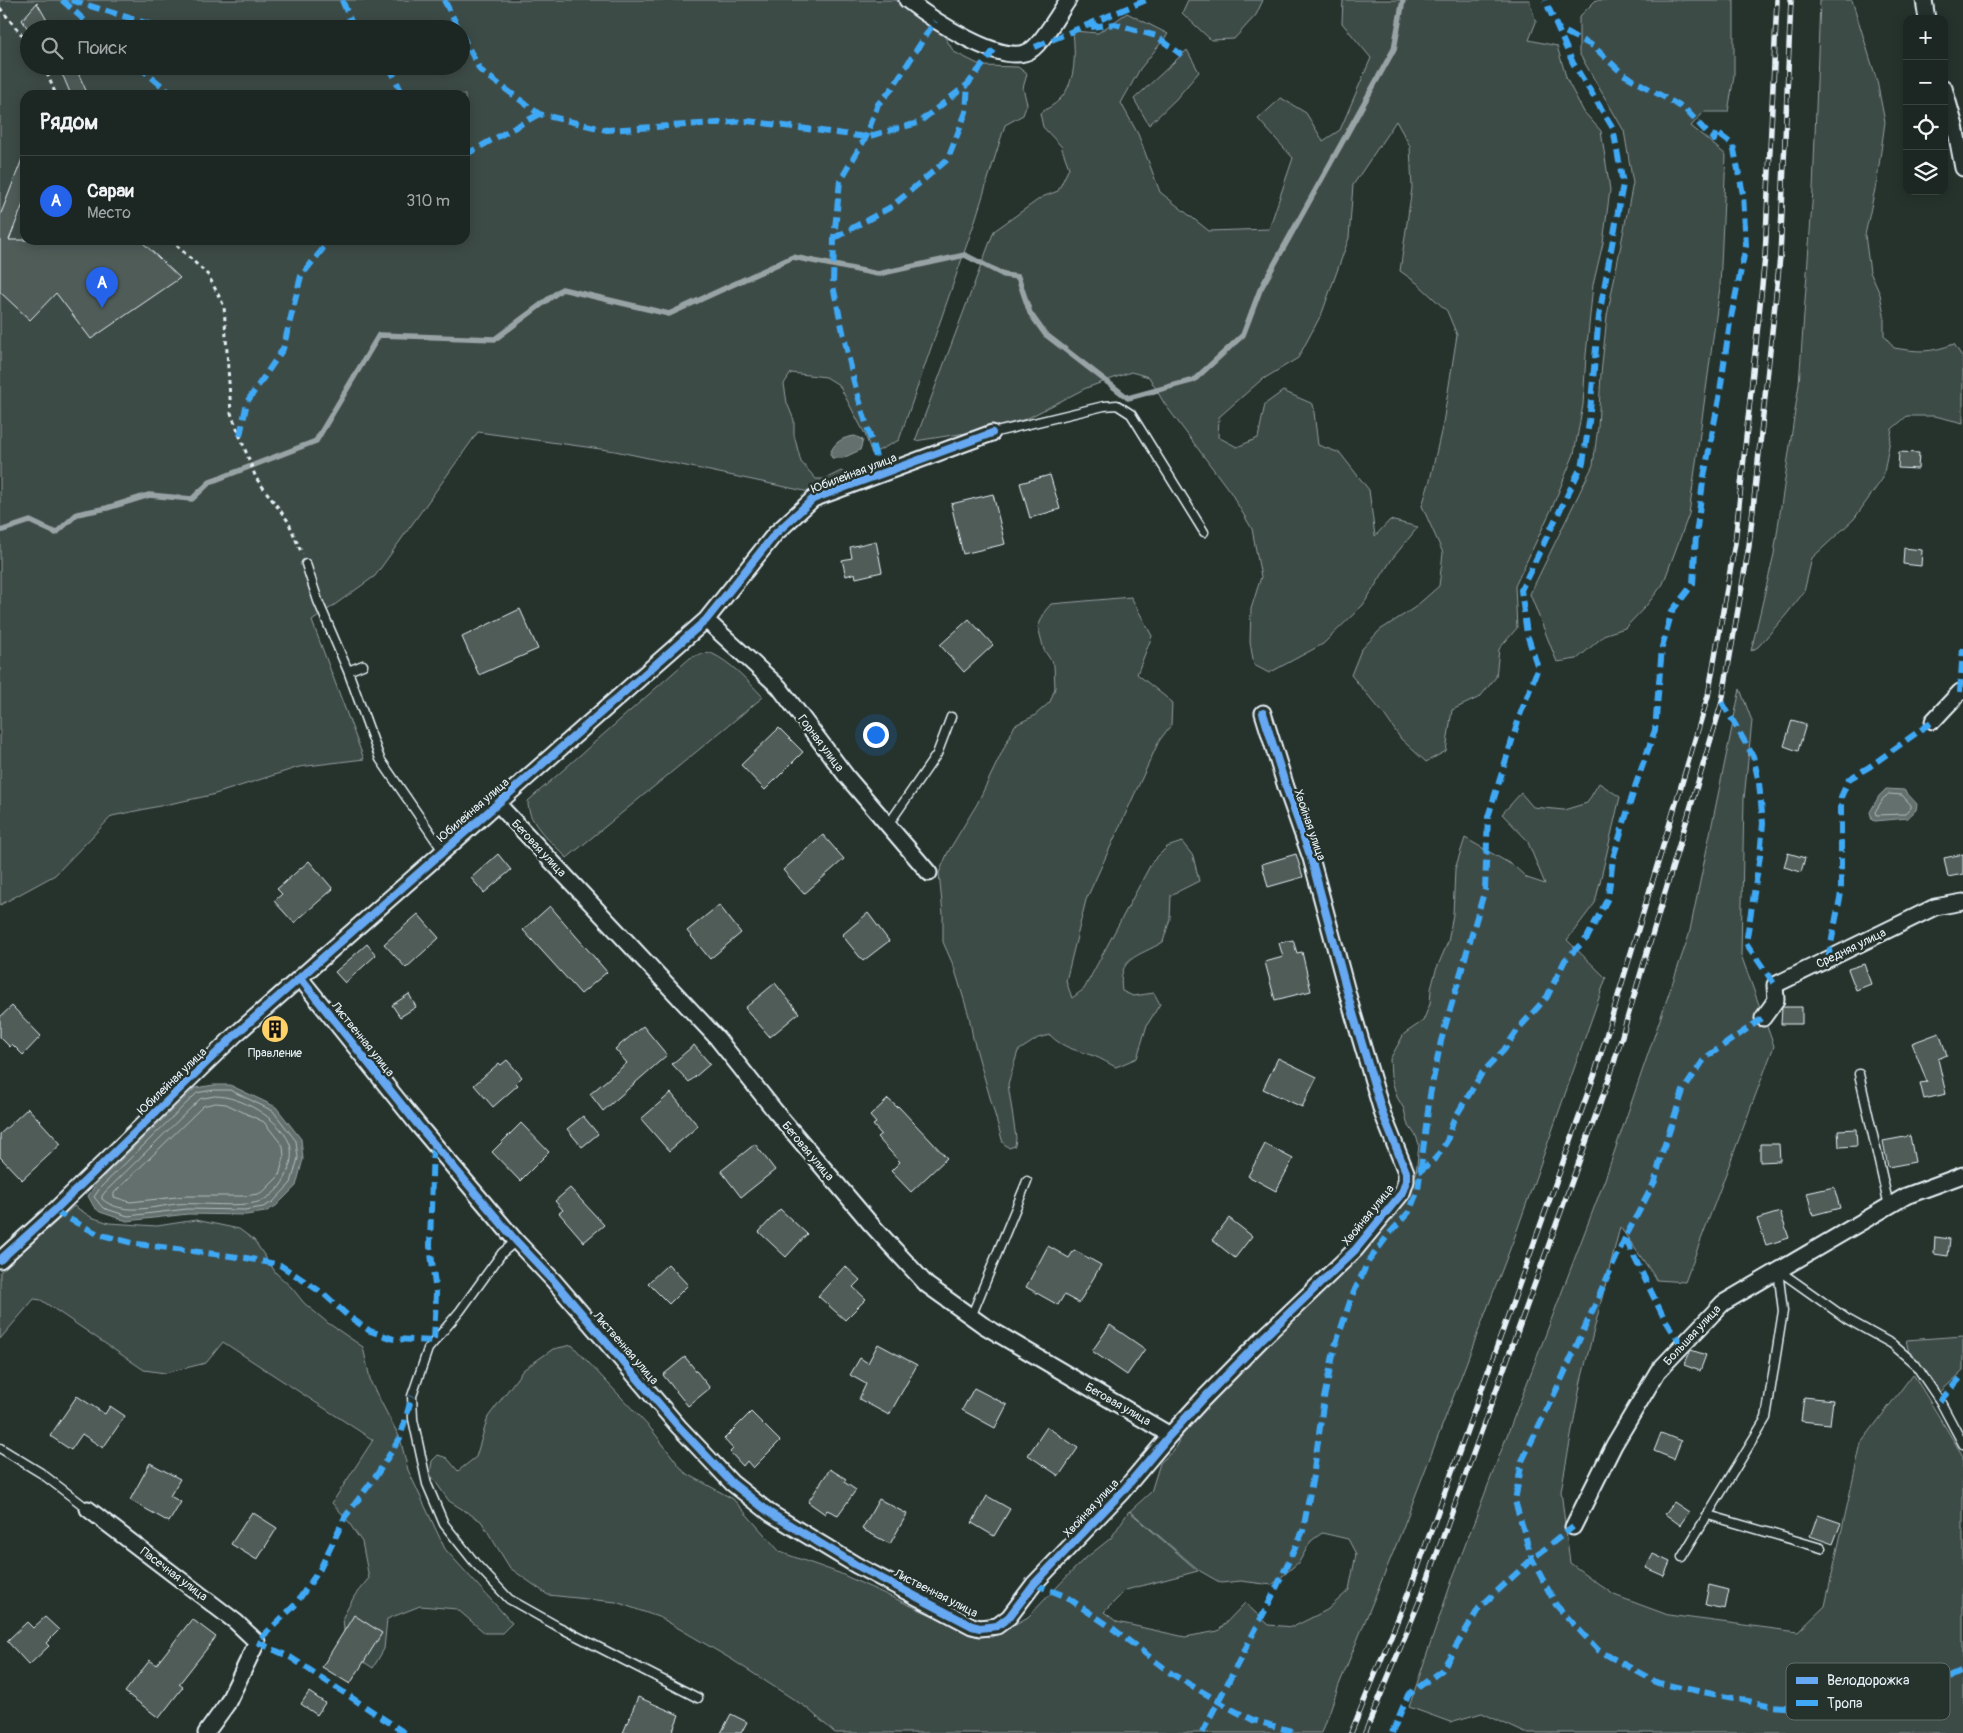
<!DOCTYPE html>
<html lang="ru">
<meta charset="utf-8">
<style>
body{margin:0;font-family:Pangolin,sans-serif;background:#252e2a;color:#f1f3f6}
.controls{position:absolute;right:15px;top:15px;display:grid;overflow:hidden;border-radius:10px;box-shadow:0 2px 12px #0003}
.controls button{width:45px;height:45px;display:grid;place-items:center;padding:0;border:0;border-bottom:1px solid #3a4340;background:#1c2622;color:#f1f3f6;font:25px sans-serif}
.you{position:absolute;left:875px;top:734px;width:18px;height:18px;margin:-12px;border:4px solid #fff;border-radius:50%;background:#1a73e8;box-shadow:0 0 0 8px #1a73e833}
.badge{display:grid;place-items:center;width:32px;height:32px;border-radius:50%;background:#2563eb;color:#fff;font-size:16px;font-weight:700}
.pin{position:absolute;translate:-50% -41px;filter:drop-shadow(0 1px 2px #0008)}
.pin::after{content:'';position:absolute;top:26px;width:18px;height:15px;background:inherit;clip-path:polygon(0 0,100% 0,50% 100%)}
.list{margin:0;padding:0;list-style:none}
h2{display:flex;justify-content:space-between;align-items:center;height:65px;margin:0;padding:0 20px;font-size:21px}
h2 small{font-size:16px;font-weight:400;color:#a0a5a5}
.list li{display:grid;grid-template-columns:32px 1fr auto;gap:15px;align-items:center;box-sizing:border-box;height:90px;padding:0 20px;border-top:1px solid #3a4340}
.list b{display:block;font-size:19px;white-space:nowrap}
.list p{margin:0;font-size:16px;white-space:nowrap;color:#a0a5a5}
.list em{font-size:16px;font-style:normal;color:#a0a5a5}
.icon{flex:none;width:28px;height:28px;fill:none;stroke:currentColor;stroke-width:2;stroke-linecap:round;stroke-linejoin:round}
.map{position:relative;flex:none;width:1963px;height:1733px;overflow:hidden}
.search{position:absolute;background:#1c2622;box-shadow:0 2px 12px #0003;left:20px;top:20px;width:450px;height:55px;display:flex;align-items:center;gap:12px;box-sizing:border-box;padding:0 18px;border-radius:28px;color:#a0a5a5;font-size:19px}
.panel{position:absolute;background:#1c2622;box-shadow:0 2px 12px #0003;left:20px;top:90px;width:450px;height:155px;border-radius:15px}
.map>svg:first-child{display:block}
</style>
<div class="map">
<svg width="1963" height="1733" viewBox="0 0 1963 1733">
<rect width="100%" height="100%" fill="#26332d"/>
<filter id="ink" filterUnits="userSpaceOnUse"><feTurbulence type="fractalNoise" baseFrequency=".02" numOctaves="2"/><feDisplacementMap in="SourceGraphic" scale="10" xChannelSelector="R" yChannelSelector="G"/><feConvolveMatrix kernelMatrix="1 2 1 2 8 2 1 2 1" color-interpolation-filters="sRGB"/></filter>
<g filter="url(#ink)">
<path fill="#3e4b47" stroke="#939ea0" fill-rule="evenodd" d="M0,0H896L902,6L935,21L954,52L982,66L1018,67L1027,74L1023,88L1027,104L1023,115L1005,125L974,224L899,440L872,454L865,434L839,385L826,377L791,373L784,384L787,403L794,420V435L801,462L816,479H825L841,471L846,474L845,481L814,493L615,451L478,432L375,576L312,621L364,759L299,767L212,795L112,816L55,875L0,905ZM29,29H461V66H29ZM25,95H465V240H25Z
M1188,0H1263L1256,15L1234,39L1211,40L1182,13Z
M1343,0H1529L1536,22L1529,40L1557,46L1567,80L1584,112L1601,131L1610,190L1603,243L1593,285L1586,355L1583,405L1574,454L1552,508L1515,586L1517,628L1499,649L1496,677L1480,697L1452,710L1446,751L1426,762L1401,739L1383,713L1351,675L1361,650L1380,630L1414,608L1439,586L1443,553L1422,506L1430,480L1443,423L1457,335L1447,311L1417,283L1400,271L1412,188L1410,146L1396,121L1353,185L1349,238L1322,313L1298,358L1260,381L1219,417L1218,437L1237,447L1258,438L1265,404L1283,391L1313,404L1318,445L1340,453L1369,490L1375,536L1390,520L1418,527L1392,559L1363,605L1323,644L1269,673L1254,665L1250,642L1251,609L1261,577L1252,529L1231,493L1164,403L1149,377L1131,372L1086,388L1026,419L979,431L915,441L994,231L1042,197L1058,191L1069,168L1061,146L1043,127L1040,113C1046,109 1055,105 1060,99C1077,81 1075,53 1073,31L1098,33L1127,13L1168,34L1140,69L1121,103L1138,134L1160,192L1209,231L1269,229L1293,158L1258,119L1281,98L1306,113L1323,141L1340,130L1371,58L1342,23Z
M1596,0H1734V76L1728,112H1704L1691,126L1726,155L1720,287L1689,514L1663,584L1646,606L1625,628L1606,634L1577,659L1557,662L1530,594L1593,465L1598,427L1601,374L1607,316L1633,183L1624,131L1579,53V17Z
M1820,0H1852L1877,81L1885,122L1877,180L1865,235L1870,272L1880,294L1884,314V335L1894,348C1920,352 1929,353 1954,344L1963,358V423L1935,416H1907L1892,429L1883,478L1854,519L1812,558L1804,592L1786,615L1758,647L1751,651L1774,554L1799,384L1813,190Z
M1187,50L1199,72L1176,99L1149,125L1134,99Z
M1131,597L1152,636L1137,674L1172,702L1171,725L1159,741L1086,900L1066,981L1072,998L1084,989L1152,862L1167,847L1182,842L1193,856L1199,881L1171,895L1170,919L1163,942C1138,957 1117,957 1122,991L1133,996L1154,993L1160,1004L1147,1025L1137,1058L1116,1067C1109,1064 1102,1059 1094,1056C1079,1051 1062,1048 1050,1035L1038,1038L1018,1051L1008,1084L1016,1138L1015,1146L1009,1148L1003,1143L973,1038L969,1016L954,967L943,942V914L939,873L948,852L977,804L1015,725L1034,716L1050,702L1055,688L1054,665L1044,650L1038,627L1045,611L1051,604Z
M711,653C732,663 747,680 763,697L567,858C553,843 527,824 528,801L690,658L700,654Z
M1740,689L1752,721L1744,799L1741,955L1774,1046L1685,1282L1657,1280L1620,1227L1581,1381L1561,1491L1570,1563L1614,1595L1668,1615L1798,1632L1825,1606L1861,1443L1913,1374L1963,1456V1733H1525L1482,1713L1450,1722L1409,1707L1453,1577L1605,1179L1689,935Z
M1599,783L1620,797L1595,903L1567,940L1606,978L1515,1236L1401,1533L1339,1685L1322,1733H835L807,1708L731,1659L661,1618L616,1602L548,1595L510,1568L481,1521L449,1501L430,1474L432,1461L438,1455L447,1458L458,1471L476,1457L488,1417L523,1370L553,1349L572,1345L652,1430L684,1472L733,1499L780,1552L839,1573L942,1620L971,1635L992,1637L1028,1617L1082,1561L1111,1538L1129,1511L1198,1571L1126,1590L1104,1612L1117,1622L1185,1637L1218,1631L1245,1603L1269,1625L1293,1627L1327,1610L1349,1590L1356,1554L1348,1539L1322,1533L1311,1541L1299,1562L1272,1585L1241,1581L1221,1583L1200,1571L1130,1511L1151,1492L1160,1463L1174,1450L1184,1430L1375,1239L1390,1219L1413,1177L1416,1174L1419,1144L1416,1136L1407,1123L1404,1109L1397,1097L1391,1077L1390,1059L1404,1034L1423,1021L1430,1004L1431,989L1436,970L1448,942L1453,914L1455,869L1465,838L1514,866L1527,878L1545,884L1527,840L1502,814L1521,793L1533,807L1564,810L1587,803Z
M74,1206L91,1217L109,1223L157,1226L196,1220L239,1229L254,1240L276,1273L292,1288L304,1303L328,1323L363,1347L371,1383L400,1438L408,1470L445,1549L512,1623L502,1633H485L457,1609L420,1606L387,1619L384,1649L373,1668L358,1658L345,1645L343,1617L355,1595L369,1578L362,1542L345,1517L332,1503L373,1440L223,1342L206,1363L165,1373L144,1370L41,1300L34,1299L0,1339V1272Z
M1963,1336V1371L1936,1396L1926,1372L1909,1353L1906,1340Z"/>
<path fill="#636f6d" stroke="#98a3a5" d="M855,436L863,440L860,450L843,458H832L830,454C834,442 843,437 855,436Z
M1886,789L1904,790L1917,804L1916,810L1908,818L1875,821L1872,820L1870,812L1879,796Z
M214,1085H230L276,1107L301,1139L303,1159L296,1186L276,1206L265,1212L246,1215L188,1214L127,1221L100,1212L94,1207L88,1196L96,1184L195,1088Z"/>
<g fill="none" stroke-linecap="round" stroke-linejoin="round">
<path stroke="#b3bdc0" stroke-width="1" d="M1889,794L1902,795L1911,805V808L1905,814L1876,815L1875,812L1883,799Z
M214,1090H230L273,1111L296,1141L298,1158L291,1183L273,1202L263,1207L245,1210L187,1209L128,1216L103,1208L94,1197L100,1188L197,1093Z
M215,1096C241,1096 278,1118 289,1142C293,1150 291,1161 289,1168C285,1182 276,1194 263,1200C246,1209 198,1202 176,1204C153,1207 122,1216 102,1199V1196L105,1192L200,1099Z
M216,1103L226,1104L264,1122L283,1146L284,1157L279,1176L264,1191L258,1194L244,1196H186L130,1202L114,1197V1193L203,1106Z"/>
<path stroke="#98a3a5" stroke-width="5.5" d="M0,531L30,521L56,533L77,514L107,508L149,495L192,499L210,482L316,441L379,335L495,339L562,289L669,314L793,257L878,274L965,255L1004,275L1018,277L1030,313L1045,334L1128,398L1194,380L1243,335L1260,290L1394,49L1403,0"/>
</g>
<path fill="#505c59" stroke="#e8f1f8" d="M37,3L52,29H28L22,20Z
M56,66H75L88,95H71L64,78Z
M24,154L25,199L9,240H140L180,278L91,339L56,293L30,320L0,292V216Z
M1899,452L1919,453L1918,469L1898,468Z
M1050,475L1060,509L1030,518L1020,483Z
M993,494L1005,544L963,554L951,504Z
M876,541L882,572L856,578L855,573L846,576L842,560L852,558L850,547Z
M1904,548L1922,550L1921,566L1903,564Z
M520,609L538,649L479,675L462,637Z
M969,619L993,645L964,672L940,645Z
M1792,720L1806,724L1798,751L1784,746Z
M779,728L803,752L765,790L741,765Z
M823,835L844,859L804,894L783,870Z
M1788,853L1805,858L1801,872L1784,867Z
M498,854L511,870L484,893L471,878Z
M1296,854L1303,877L1268,887L1262,864Z
M1963,854V874L1948,877L1944,858Z
M309,861L333,889L294,923L274,901L282,894L277,889Z
M719,905L741,933L710,959L687,931Z
M550,906L607,972L581,994L523,930Z
M868,913L889,941L863,961L842,935Z
M418,914L439,938L406,968L384,944Z
M1293,940L1297,953L1302,952L1311,991L1275,1000L1265,962L1283,957L1279,943Z
M367,944L376,955L345,983L335,972Z
M1864,964L1871,984L1856,990L1848,969Z
M775,983L799,1013L770,1037L745,1008Z
M409,994L416,1007L400,1017L392,1005Z
M12,1006L41,1036L23,1055L12,1044L10,1047L0,1037V1017Z
M1782,1007H1802V1024H1781Z
M643,1026L667,1055L603,1111L590,1094L627,1063L615,1049Z
M1939,1033L1947,1055L1938,1059L1946,1094L1924,1099L1920,1083L1927,1082L1912,1043Z
M694,1045L710,1064L689,1082L672,1064Z
M1278,1058L1317,1077L1302,1107L1263,1089Z
M507,1060L522,1077L516,1083L518,1085L493,1107L474,1085L499,1063L501,1065Z
M671,1093L698,1126L669,1151L641,1119Z
M888,1099L897,1107L898,1106L947,1158L911,1192L891,1171L900,1162L877,1137L881,1134L873,1125L876,1123L870,1116Z
M28,1108L61,1144L22,1180L0,1157V1134Z
M583,1116L598,1134L582,1147L567,1129Z
M521,1123L549,1152L520,1181L492,1152Z
M1856,1129L1857,1146L1839,1147L1838,1130Z
M1910,1136L1915,1162L1888,1167L1883,1141Z
M755,1144L775,1170L741,1197L721,1171Z
M1265,1144L1293,1159L1276,1191L1248,1176Z
M1760,1144H1779L1780,1161L1760,1162Z
M1834,1187L1840,1208L1813,1215L1807,1193Z
M570,1188L604,1225L584,1242L559,1213L563,1210L555,1201Z
M780,1209L807,1234L786,1257L759,1232Z
M1780,1212L1789,1238L1766,1245L1757,1219Z
M1229,1218L1252,1236L1235,1258L1212,1240Z
M1935,1237L1950,1239L1948,1256L1934,1254Z
M1048,1246L1069,1258L1074,1250L1101,1265L1079,1303L1064,1295L1058,1305L1026,1287Z
M668,1264L688,1285L669,1304L648,1283Z
M845,1266L860,1280L853,1287L866,1299L845,1320L818,1296Z
M1110,1325L1145,1349L1127,1375L1092,1351Z
M878,1344L917,1365L889,1415L859,1399L866,1384L850,1375L860,1358L868,1363Z
M1691,1350L1706,1355L1700,1371L1684,1365Z
M685,1357L710,1388L688,1406L663,1375Z
M974,1388L1007,1405L995,1428L962,1410Z
M77,1396L105,1414L110,1406L125,1416L103,1448L82,1434L71,1450L50,1436Z
M1804,1397L1833,1400L1830,1424L1801,1421Z
M751,1412L780,1441L753,1468L747,1461L743,1466L730,1452L733,1449L724,1439Z
M1047,1427L1078,1448L1059,1476L1028,1455Z
M1661,1433L1681,1441L1674,1459L1654,1451Z
M150,1463L180,1479L170,1496L181,1502L169,1522L130,1500Z
M830,1469L846,1479L844,1482L856,1490L838,1515L827,1510L825,1514L808,1502Z
M987,1496L1010,1509L994,1536L972,1523Z
M879,1499L907,1514L890,1544L862,1529Z
M1674,1502L1689,1512L1680,1525L1665,1514Z
M252,1512L277,1528L257,1560L231,1544Z
M1818,1515L1841,1523L1833,1544L1810,1536Z
M1653,1554L1670,1562L1664,1576L1646,1568Z
M1709,1585L1729,1590L1725,1609L1705,1605Z
M354,1615L382,1633L350,1684L322,1667Z
M45,1617L59,1630L46,1643L49,1646L29,1665L7,1641L27,1622L33,1628Z
M192,1619L216,1637L179,1684L183,1687L159,1718L125,1692L150,1660L156,1665Z
M309,1692L325,1703L317,1715L301,1704Z
M638,1697L679,1715L672,1733H623Z
M731,1714L747,1722L741,1733H721Z"/>
<g fill="none" stroke-linecap="round" stroke-linejoin="round">
<g stroke="#e8f1f8" stroke-width="11">
<path id="service" d="M992,433L1104,406L1117,405L1131,414L1204,532
M306,564L318,601L348,671
M363,665L348,671L380,759L443,851
M888,825L937,754L951,717
M1859,1074L1889,1206
M516,1241L502,1253L460,1311L428,1349L412,1396L413,1419L427,1484L444,1524L475,1563L509,1599L557,1626L698,1698
M1778,1270L1847,1319L1892,1344L1915,1364L1940,1401L1963,1444
M971,1317L1027,1181
M0,1448L41,1473L88,1509
M1708,1515L1821,1548
M1682,1557L1766,1418L1783,1311L1778,1270"/>
</g>
<g stroke="#e8f1f8" stroke-width="19">
<path id="minor" d="M907,0C929,17 1004,69 1031,50C1042,43 1060,12 1068,0
M1924,0L1927,19
M1944,88L1955,126L1963,168
M706,620L779,687L847,777L929,873
M1933,721L1960,692H1963
M498,804L717,1038L775,1111L870,1223L927,1285L983,1325L1170,1435
M300,978L418,1125L516,1241L553,1280L679,1427L732,1483L770,1513L856,1565L972,1626L980,1628L997,1626L1009,1617L1034,1584L1122,1492L1170,1435L1203,1399L1263,1338L1355,1250L1402,1193L1406,1181V1172L1383,1115L1352,1010L1311,858L1286,787L1263,713
M1763,1018L1776,1000L1775,985L1935,907L1963,902
M0,1260L54,1211L236,1034L706,620L775,534L813,499L992,433
M88,1509L236,1622L257,1642L227,1704L206,1733
M1573,1527L1614,1445L1658,1371L1723,1303L1906,1196L1963,1175"/>
</g>
<path stroke="#e8f1f8" stroke-width="3" stroke-dasharray="4 4" stroke-linecap="butt" d="M0,8L29,44
M44,66L56,95
M171,240L208,275L224,306L231,413L256,478L288,521L302,554"/>
<use href="#service" stroke="#26332d" stroke-width="8"/>
<use href="#minor" stroke="#26332d" stroke-width="15"/>
<g stroke="#e8f1f8" stroke-width="5.5">
<path id="rail" d="M1351,1733L1409,1592L1595,1073L1708,696L1735,543L1765,257L1777,0
M1365,1733L1422,1595L1610,1076L1722,702L1749,546L1780,257L1791,0"/>
</g>
<use href="#rail" stroke="#26332d" stroke-width="4" stroke-dasharray="11" stroke-linecap="butt"/>
<path stroke="#3fa9f5" stroke-width="6" stroke-dasharray="12 6" stroke-linecap="butt" d="M62,0L94,29
M71,0L165,29
M342,0L354,29
M444,0L459,29
M1091,27L1115,24L1156,36L1182,55
M461,33L480,70L539,114L607,130L748,121L866,137L918,123L968,84L994,50
M1035,47L1146,0
M138,66L173,95
M389,66L403,95
M465,155L539,114
M834,238L891,207L948,159L966,112L968,84
M240,436L247,402L283,349L301,276L330,240
M881,474L854,382L833,286L834,238L840,181L866,137L878,104L891,90L935,21
M1960,692L1963,648
M1722,702L1753,756L1759,783L1763,823L1760,856L1746,943L1775,985
M1828,959L1841,893V797L1849,779L1869,767L1933,721
M1419,1172L1436,1158L1447,1141L1453,1121L1482,1073L1504,1050L1519,1028L1547,997L1565,960L1587,938L1608,898L1613,858L1636,784L1655,730L1662,647L1672,611L1693,584L1696,535L1703,482L1719,398L1730,322L1746,246L1743,194L1733,145L1716,132L1714,140L1685,109L1623,74L1593,46L1559,29
M54,1211L98,1234L137,1244L246,1258L280,1265L324,1294L348,1316L370,1331L394,1339L434,1341L436,1293L430,1246L433,1142
M1625,1238L1563,1376L1522,1461L1515,1501L1532,1559L1556,1605L1598,1650L1658,1683L1773,1706L1827,1711L1923,1689L1963,1671
M1682,1346L1663,1316L1625,1238L1655,1181L1662,1153L1683,1091L1705,1058L1763,1018
M1940,1401L1963,1375
M1034,1584L1065,1596L1112,1628L1172,1674L1235,1711L1253,1720L1291,1731L1293,1733
M405,1733L290,1657L257,1642L295,1605L320,1569L345,1517L376,1476L400,1438L412,1396
M1202,1733L1270,1601L1303,1531L1314,1470L1324,1398L1335,1346L1352,1296L1368,1262L1389,1234L1409,1212L1418,1190L1430,1095L1441,1041L1485,889L1488,817L1520,715L1538,668L1527,634L1521,590L1583,463L1589,422L1599,316L1623,184L1613,128L1573,63L1545,0
M1392,1733L1408,1695L1442,1670L1479,1608L1532,1559L1573,1527"/>
<g stroke="#26332d" stroke-width="11">
<path id="cycleway" d="M300,978L418,1125L516,1241L553,1280L679,1427L732,1483L770,1513L856,1565L972,1626L980,1628L997,1626L1009,1617L1034,1584L1122,1492L1170,1435L1203,1399L1263,1338L1355,1250L1402,1193L1406,1181V1172L1383,1115L1352,1010L1311,858L1286,787L1263,713
M0,1260L54,1211L236,1034L706,620L775,534L813,499L992,433"/>
</g>
<use href="#cycleway" stroke="#66a8f1" stroke-width="8"/>
</g>
</g>
<defs>
<g id="building-disc" transform="scale(1.4375)"><circle r="9.5" fill="#ffd166" stroke="#26332d"/><path d="M-4-6H4V6H1V3H-1V6H-4ZM-2.5-4.3h1.7v1.8h-1.7ZM.8-4.3h1.7v1.8H.8ZM-2.5-1h1.7V.8h-1.7ZM.8-1h1.7V.8H.8Z" fill="#111"/></g>
</defs>
<g fill-rule="evenodd">
<use href="#building-disc" x="275" y="1029"/>
</g>
<g text-anchor="middle" stroke-width="5" stroke-linejoin="round" paint-order="stroke">
<g font-size="12" fill="#e8f1f8" stroke="#26332d">
<text transform="translate(854 473) rotate(-21)" y="4">Юбилейная улица</text>
<text transform="translate(821 743) rotate(53)" y="4">Горная улица</text>
<text transform="translate(473 810) rotate(-41)" y="4">Юбилейная улица</text>
<text transform="translate(1310 825) rotate(71)" y="4">Хвойная улица</text>
<text transform="translate(539 848) rotate(47)" y="4">Беговая улица</text>
<text transform="translate(1851 948) rotate(-26)" y="4">Средняя улица</text>
<text transform="translate(363 1039) rotate(51)" y="4">Лиственная улица</text>
<text transform="translate(172 1081) rotate(-44)" y="4">Юбилейная улица</text>
<text transform="translate(808 1151) rotate(50)" y="4">Беговая улица</text>
<text transform="translate(1368 1215) rotate(-51)" y="4">Хвойная улица</text>
<text transform="translate(1692 1335) rotate(-47)" y="4">Большая улица</text>
<text transform="translate(626 1348) rotate(49)" y="4">Лиственная улица</text>
<text transform="translate(1118 1404) rotate(30)" y="4">Беговая улица</text>
<text transform="translate(1091 1508) rotate(-47)" y="4">Хвойная улица</text>
<text transform="translate(174 1574) rotate(37)" y="4">Пасечная улица</text>
<text transform="translate(936 1593) rotate(27)" y="4">Лиственная улица</text>
</g>
<g font-size="12" fill="#e8f1f8" stroke="#26332d">
<text x="275" y="1057">Правление</text>
</g>
</g>
<rect x="1786" y="1663" width="164" height="57" rx="8" fill="#26332d" stroke="#606c6a" stroke-width="1"/>
<rect x="1796" y="1677" width="22" height="7" fill="#66a8f1"/>
<rect x="1796" y="1700" width="22" height="6" fill="#3fa9f5"/>
<g font-size="14" fill="#e8f1f8">
<text x="1827" y="1685">Велодорожка</text>
<text x="1827" y="1708">Тропа</text>
</g>
</svg>
<div class="controls">
<button>+</button>
<button>−</button>
<button><svg class="icon" aria-label="locate" viewBox="0 0 24 24"><circle cx="12" cy="12" r="6"/><path d="M12 2v4M12 18v4M2 12h4M18 12h4"/></svg></button>
<button><svg class="icon" aria-label="layers" viewBox="0 0 24 24"><path d="M12 4l9 5-9 5-9-5zM3 14l9 5 9-5"/></svg></button>
</div>
<div class="you"></div>
<div class="pin badge" style="left:102px;top:308px">A</div>
<div class="search"><svg class="icon" aria-label="search" viewBox="0 0 24 24"><circle cx="10" cy="10" r="6"/><path d="M15 15l6 6"/></svg>Поиск</div>
<section class="panel">
<h2>Рядом<small></small></h2>
<ul class="list">
<li><span class="badge">A</span><div><b>Сараи</b><p>Место</p></div><em>310 m</em></li>
</ul>
</section>
</div>
